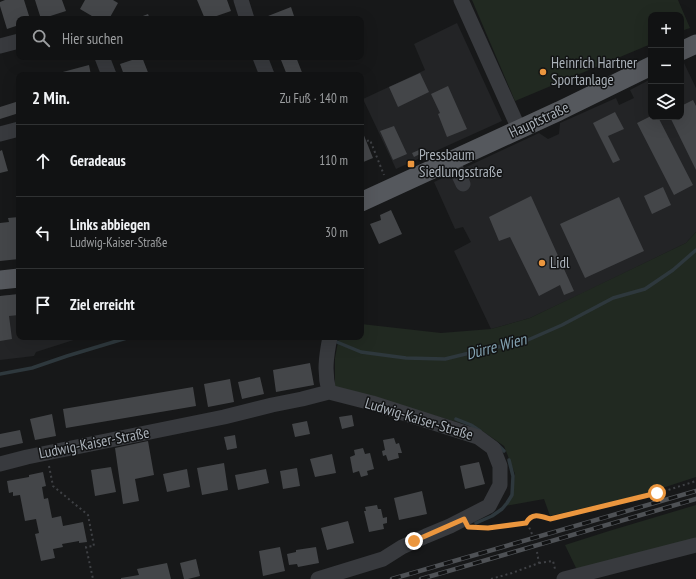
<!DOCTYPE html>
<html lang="de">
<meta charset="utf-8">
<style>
body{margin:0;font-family:"PT Sans Narrow",sans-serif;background:#1e2021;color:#f1f3f6}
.controls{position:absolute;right:12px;top:12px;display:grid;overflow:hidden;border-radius:8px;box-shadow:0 4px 16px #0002}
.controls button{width:36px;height:36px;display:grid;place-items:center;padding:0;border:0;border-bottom:1px solid #303233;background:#111213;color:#f1f3f6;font:20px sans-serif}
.stop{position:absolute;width:12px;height:12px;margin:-9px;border:3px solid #eb963e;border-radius:50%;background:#fff}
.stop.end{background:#eb963e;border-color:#fff;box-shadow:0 1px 4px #0008}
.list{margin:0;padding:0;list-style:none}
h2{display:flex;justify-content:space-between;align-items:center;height:52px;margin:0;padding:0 16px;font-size:17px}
h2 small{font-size:13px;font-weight:400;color:#9c9ea0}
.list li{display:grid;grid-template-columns:26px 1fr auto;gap:12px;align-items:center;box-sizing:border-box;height:72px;padding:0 16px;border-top:1px solid #303233}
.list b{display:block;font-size:15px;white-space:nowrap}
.list p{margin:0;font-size:13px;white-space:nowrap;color:#9c9ea0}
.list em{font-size:13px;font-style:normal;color:#9c9ea0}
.icon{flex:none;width:22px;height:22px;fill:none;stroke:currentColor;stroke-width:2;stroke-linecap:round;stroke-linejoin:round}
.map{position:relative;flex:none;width:696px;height:579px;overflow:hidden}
.search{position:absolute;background:#111213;box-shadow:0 4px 16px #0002;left:16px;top:16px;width:348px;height:44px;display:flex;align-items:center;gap:10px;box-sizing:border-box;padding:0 14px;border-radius:8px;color:#9c9ea0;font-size:15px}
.panel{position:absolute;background:#111213;box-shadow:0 4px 16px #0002;left:16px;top:72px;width:348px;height:268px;border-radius:8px}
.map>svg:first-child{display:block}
</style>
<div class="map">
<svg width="696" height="579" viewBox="0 0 696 579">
<rect width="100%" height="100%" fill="#171819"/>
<path fill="#232426" d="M457,23L502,121L396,169L363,99L425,70L414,44Z
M684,63L696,88V232L686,243L583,293L530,318L491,329L454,251L471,242L463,227L455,229L434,182L539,133L548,139L559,134L560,123L616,98L619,105L634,98L630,90L651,79V117H681V65Z
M19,294V337H83L36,352L34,356L0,360V296Z"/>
<path fill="#212921" d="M472,0H678L690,28L681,31V15H651V44L515,101Z
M696,232V477L644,494L550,516L544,499L505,506L513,489L515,474L504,446L478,428L335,387V358L339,337H361V324L441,333L491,329L530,318L686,243Z
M696,505V538L577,570L565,545L609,531Z"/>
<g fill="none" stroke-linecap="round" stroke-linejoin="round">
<path stroke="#2e383d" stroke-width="3.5" d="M332,340L361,352L406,358L445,359L486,349L521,343L562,325L613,298L645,289L673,270L696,250
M0,374L32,368L67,356L130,337
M456,419L471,425L480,431
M498,445L504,451
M476,523L492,516L502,509L507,503L512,495L513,476L509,460"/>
</g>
<path fill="#444649" d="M5,0H24L30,19H19V25L7,29L0,6V2Z
M35,0H62L66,11L41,19Z
M85,0H113L118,3L109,19H97L80,9Z
M197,0H227L231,11L208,19H205Z
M291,7L295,19H270L268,16Z
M148,14L150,19H135Z
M141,57H142L149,75H124L120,64Z
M289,57H296L303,75H287L281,60Z
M89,65L91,75H59V73Z
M420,73L429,92L398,107L389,87Z
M448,86L467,129L447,137L438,114L440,113L431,94Z
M693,100L696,106V170L670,117H681V106Z
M19,101V113L0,119V107Z
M615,112L624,129L608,136L620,160L613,163L593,123Z
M651,116L658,117L693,185L674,195L637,123Z
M394,126L407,154L393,160L380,131Z
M361,128L373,158L361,163Z
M2,150L8,171L0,173V151Z
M419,150L420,154L414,157L412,153Z
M663,187L671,205L652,214L644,196Z
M531,196L574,291L564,295L560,285L539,296L510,237L499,241L489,217Z
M619,197L644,251L585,278L560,224Z
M391,210L402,234L379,244L370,224L381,220L380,215Z
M19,217V259L0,261V223L9,222L8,218Z
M19,294V315L9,316L12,339L0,341V296Z
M310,363L314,385L276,392L273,370Z
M260,377L264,394L242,399L238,382Z
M230,379L234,402L208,407L204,384Z
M193,387L196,406L66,428L63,409Z
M52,414L56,436L35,440L30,419Z
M352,415L354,426L342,429L339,417Z
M307,421L310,434L295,437L292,424Z
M20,430L23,443L0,448V434Z
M235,435L237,448L227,450L224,437Z
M394,438L396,444L399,443L402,453H398L399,458L388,461L386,455L383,456L382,451L385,450L383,440Z
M148,441L154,475L135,479L139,501L123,504L115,448Z
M363,448L365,454L370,453L374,469L367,471L368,475L361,477L359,471L353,473L350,457L355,455L354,450Z
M332,454L336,473L315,477L310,459Z
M479,462L485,484L465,489L460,466Z
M224,463L228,490L202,495L197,468Z
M111,467L116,492L95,496L91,470Z
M297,468L300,486L283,489L280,471Z
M187,469L190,487L167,492L163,474Z
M266,469L269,483L238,490L235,475Z
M43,472L46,486L42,487L44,499L48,498L52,518L61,516L63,526L83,522L87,542L79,543V541L62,544L63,547L53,549L55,558L41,561L35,534L39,533L36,519L25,521L20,495L13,496V492L9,493L7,481L29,477V475Z
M422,491L427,514L399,520L394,498Z
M377,505L378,509H381L383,518L387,517V523L383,524L384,529L369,532L364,511H366L365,507Z
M348,521L354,543L327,550L321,528Z
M280,547L285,571L263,576L259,551Z
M316,547L319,563L298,567L297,564L289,565L287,554L296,552V550Z
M196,559L200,576L188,579H184L180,563Z
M167,563L171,579H121V578L139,575L137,569Z"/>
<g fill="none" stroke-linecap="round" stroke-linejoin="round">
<path stroke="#3f4145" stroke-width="2" stroke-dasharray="2 3" stroke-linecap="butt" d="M367,141L370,140L384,175
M49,466L53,486L88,515L94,546L86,547L93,579
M526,523L528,519L537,515L550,519L597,507L646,496L668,490L696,481
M477,528H488L526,523L529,527L532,534
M539,563L553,561L555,569
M491,579L512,573L539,563L537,552"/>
<path stroke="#383a3e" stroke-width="15" d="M241,0L247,19
M461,0L519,129
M0,46L19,41
M102,57L109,75
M260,57L267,75
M0,134L19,129
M452,160L463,184
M329,392C324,372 326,357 330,337
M0,464L27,457L224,417L272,405L302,399L329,392L372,403L478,437L493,448L500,466V485L489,506L450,526L426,536L402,547L383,559L318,579
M564,579L696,545"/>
<path stroke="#55585d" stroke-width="19" d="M681,51L696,44
M361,202L559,111L651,66
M0,280L19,278"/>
<g stroke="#4e5155" stroke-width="4.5">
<path id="rail" d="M392,579L696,491
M421,579L696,499"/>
</g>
<use href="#rail" stroke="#121314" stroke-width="3" stroke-dasharray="9" stroke-linecap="butt"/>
</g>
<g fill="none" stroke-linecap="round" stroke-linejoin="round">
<path stroke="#eb963e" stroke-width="5" d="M414,541L464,519L468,527L488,528L526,523C532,512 541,516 550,519L657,493"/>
</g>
<g fill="#eb963e" stroke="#121314" stroke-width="1.5">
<circle cx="543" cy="72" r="4"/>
<rect x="407" y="160" width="8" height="8" rx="2"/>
<circle cx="542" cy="263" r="4"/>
</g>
<g text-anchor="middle" stroke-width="3" stroke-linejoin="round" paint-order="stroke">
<g font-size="15" fill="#aab1b9" stroke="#121314" text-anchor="start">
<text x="551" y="68">Heinrich Hartner<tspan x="551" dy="17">Sportanlage</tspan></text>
<text x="419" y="160">Pressbaum<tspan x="419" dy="17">Siedlungsstraße</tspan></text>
<text x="550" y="268">Lidl</text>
</g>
<g font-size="15" fill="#aab1b9" stroke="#121314">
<text transform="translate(539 120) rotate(-25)" y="5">Hauptstraße</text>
<text transform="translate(419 419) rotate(17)" y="5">Ludwig-Kaiser-Straße</text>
<text transform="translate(94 443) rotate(-11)" y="5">Ludwig-Kaiser-Straße</text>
</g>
<g font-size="16" font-style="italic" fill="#83a3b2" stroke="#121314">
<text transform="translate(496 346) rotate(-15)" y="6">Dürre Wien</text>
</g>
</g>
</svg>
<div class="controls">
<button>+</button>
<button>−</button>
<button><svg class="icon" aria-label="layers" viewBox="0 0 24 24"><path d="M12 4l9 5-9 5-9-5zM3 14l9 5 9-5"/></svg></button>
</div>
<div class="stop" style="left:657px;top:493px"></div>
<div class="stop end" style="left:414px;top:541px"></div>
<div class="search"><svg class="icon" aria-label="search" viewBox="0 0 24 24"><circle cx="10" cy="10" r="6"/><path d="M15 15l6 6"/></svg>Hier suchen</div>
<section class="panel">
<h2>2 Min.<small>Zu Fuß · 140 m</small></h2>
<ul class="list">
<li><svg class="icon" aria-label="ahead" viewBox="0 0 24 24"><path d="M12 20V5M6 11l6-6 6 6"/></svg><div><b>Geradeaus</b></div><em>110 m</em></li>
<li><svg class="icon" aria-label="left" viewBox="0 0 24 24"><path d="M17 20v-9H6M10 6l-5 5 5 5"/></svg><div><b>Links abbiegen</b><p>Ludwig-Kaiser-Straße</p></div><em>30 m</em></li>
<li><svg class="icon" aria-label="arrive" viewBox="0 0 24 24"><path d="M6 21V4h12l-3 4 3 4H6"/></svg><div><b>Ziel erreicht</b></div></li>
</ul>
</section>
</div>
